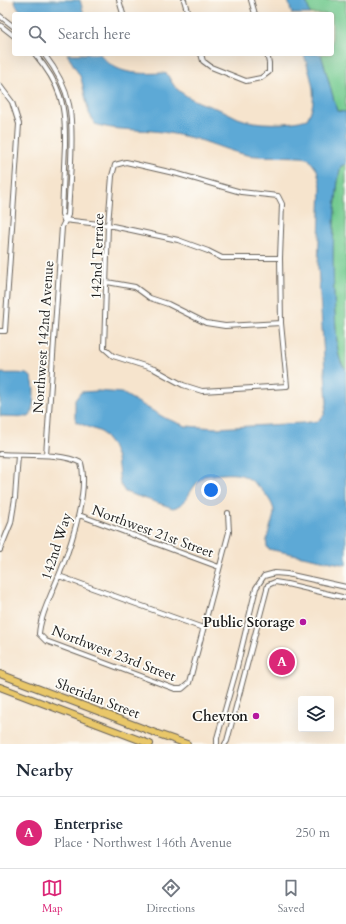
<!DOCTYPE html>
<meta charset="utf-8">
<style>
body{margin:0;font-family:Cardo,serif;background:#f6f6f7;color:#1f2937}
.controls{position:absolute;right:12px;bottom:12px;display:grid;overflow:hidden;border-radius:4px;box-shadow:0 4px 16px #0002}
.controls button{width:36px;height:36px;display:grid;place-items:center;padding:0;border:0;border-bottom:1px solid #e0e1e3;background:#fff;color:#1f2937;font:20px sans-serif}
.you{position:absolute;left:211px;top:490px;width:14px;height:14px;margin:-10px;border:3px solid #fff;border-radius:50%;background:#1a73e8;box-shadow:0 0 0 6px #1a73e833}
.badge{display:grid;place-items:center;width:26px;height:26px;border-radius:50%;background:#db2777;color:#fff;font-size:13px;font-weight:700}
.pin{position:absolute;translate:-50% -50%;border:2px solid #fff;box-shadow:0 1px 4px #0006}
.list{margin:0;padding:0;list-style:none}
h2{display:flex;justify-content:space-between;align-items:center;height:52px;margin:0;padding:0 16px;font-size:17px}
h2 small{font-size:13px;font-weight:400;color:#747a83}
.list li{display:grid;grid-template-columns:26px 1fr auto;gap:12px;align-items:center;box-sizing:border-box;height:72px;padding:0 16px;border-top:1px solid #e0e1e3}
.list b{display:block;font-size:15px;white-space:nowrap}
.list p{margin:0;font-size:13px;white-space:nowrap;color:#747a83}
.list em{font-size:13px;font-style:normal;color:#747a83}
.icon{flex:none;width:22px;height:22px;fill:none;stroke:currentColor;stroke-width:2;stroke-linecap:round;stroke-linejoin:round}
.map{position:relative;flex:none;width:346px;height:744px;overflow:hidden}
.search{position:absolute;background:#fff;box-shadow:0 4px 16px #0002;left:12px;right:12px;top:12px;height:44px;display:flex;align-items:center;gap:10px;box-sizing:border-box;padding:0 14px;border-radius:4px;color:#747a83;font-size:15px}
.sheet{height:124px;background:#fff}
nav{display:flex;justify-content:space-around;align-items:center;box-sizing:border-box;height:56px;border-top:1px solid #e0e1e3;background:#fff;font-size:11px;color:#747a83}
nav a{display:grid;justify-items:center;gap:2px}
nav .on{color:#db2777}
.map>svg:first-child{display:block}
</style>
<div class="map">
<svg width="346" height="744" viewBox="0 0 346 744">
<rect width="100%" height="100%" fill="#fdfcf7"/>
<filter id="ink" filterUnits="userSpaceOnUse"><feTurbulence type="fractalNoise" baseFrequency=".025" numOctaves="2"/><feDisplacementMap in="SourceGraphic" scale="8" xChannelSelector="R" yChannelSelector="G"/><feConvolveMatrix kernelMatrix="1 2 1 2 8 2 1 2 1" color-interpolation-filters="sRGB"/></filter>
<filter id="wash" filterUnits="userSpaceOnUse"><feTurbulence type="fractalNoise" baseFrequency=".012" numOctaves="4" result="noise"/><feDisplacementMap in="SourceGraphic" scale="16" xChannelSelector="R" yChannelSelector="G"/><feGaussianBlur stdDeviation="0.9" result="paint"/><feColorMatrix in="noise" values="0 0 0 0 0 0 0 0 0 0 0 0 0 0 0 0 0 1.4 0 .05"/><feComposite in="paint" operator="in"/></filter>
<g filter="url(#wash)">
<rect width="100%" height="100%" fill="#f6e4cd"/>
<path fill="#75cb90" stroke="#487456" d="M306,0H346V112L337,111L321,54H332V14H310Z
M346,164V369C337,363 337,339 336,329C333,288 332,250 335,209C337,194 337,180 341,166Z"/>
<path fill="#5da9d6" stroke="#3c6279" d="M14,0H80L84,14H25L17,7Z
M288,0H306L310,14H292Z
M67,54H100C116,75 138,74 162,73L167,74C170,79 173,85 177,89C191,101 207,105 224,111C229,113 233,116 238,118C255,125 289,125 307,119C320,97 310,77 304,54H321L337,111L346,112V164L341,166C337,180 337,194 335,209C332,249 333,288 336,329C337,339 337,363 346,369V565L268,549C263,542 273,522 274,513C275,501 253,478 241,475C231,472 214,475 204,476C200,480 196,484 193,488C187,497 185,505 173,508L125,492L120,484L117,458L112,446L101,432L76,422L75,417V400L81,392L98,391L122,393L165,418L186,426L216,428L302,423L318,421L324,415L327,403L318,266L321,186L317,170L308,158C288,155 268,158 247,155C232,152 218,146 203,141C190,137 175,134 162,132C141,129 114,131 95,124L89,113L81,78Z
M0,373C7,374 23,372 29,375C37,379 34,413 29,417L0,416Z"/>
</g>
<g filter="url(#ink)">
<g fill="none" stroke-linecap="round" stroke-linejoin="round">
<g stroke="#68625a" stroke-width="6">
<path id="street" d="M119,0L123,14
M184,0L188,14
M251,0L255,14
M0,16L14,27
M0,25L14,36
M35,54C45,66 55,80 60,96C65,112 65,128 65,144C64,168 63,191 62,214L64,220
M44,54C73,91 73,117 71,162C70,180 69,198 68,215L62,227L46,455
M201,54L203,61L211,67L246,81L261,78L269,72V63L267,54
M0,86L12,102L19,124L5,331H0
M126,162L178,174L241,192L278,196L282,204L280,258L281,323L287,386L202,391L183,385L154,369L113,356L104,348L108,225L112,176L115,165Z
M64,220L108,225L178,240L208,251L222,258H280
M107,282L135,287L150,298L168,304L206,323L225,326L281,323
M0,454C23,456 61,452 81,463C90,494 67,558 54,587C48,602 40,618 39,634L46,641L175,689H182L189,683L229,532L228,513
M79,515L219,567
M0,550L11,523L15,498L18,455
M59,576L203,628
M217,744V738L236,671L256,588L264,576L275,573L287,574L346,587
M225,744L227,741L268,585L275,582L287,584L346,598"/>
</g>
<g stroke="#68625a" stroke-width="8">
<path id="primary" d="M0,674L158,734L187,744
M0,687L150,744"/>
</g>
<use href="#street" stroke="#fff" stroke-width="4"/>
<use href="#primary" stroke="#e9c769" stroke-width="6"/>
</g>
</g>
<g fill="#b5179e" stroke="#fdfcf7" stroke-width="1.5">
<circle cx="303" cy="622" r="4"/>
<circle cx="256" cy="716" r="4"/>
</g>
<g text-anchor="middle" stroke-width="3.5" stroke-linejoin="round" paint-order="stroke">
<g font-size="14" fill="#1c1c1c" stroke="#fdfcf7">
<text transform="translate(97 256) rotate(-88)" y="5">142nd Terrace</text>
<text transform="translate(43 337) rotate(-86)" y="5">Northwest 142nd Avenue</text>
<text transform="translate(153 531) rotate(20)" y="5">Northwest 21st Street</text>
<text transform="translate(56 546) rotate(-72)" y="5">142nd Way</text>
<text transform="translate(114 653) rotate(21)" y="5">Northwest 23rd Street</text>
<text transform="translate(98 698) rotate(21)" y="5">Sheridan Street</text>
</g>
<g font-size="14" font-weight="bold" fill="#1c1c1c" stroke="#fdfcf7" text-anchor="end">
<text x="295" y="627">Public Storage</text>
<text x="248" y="721">Chevron</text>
</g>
</g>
</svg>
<div class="controls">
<button><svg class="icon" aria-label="layers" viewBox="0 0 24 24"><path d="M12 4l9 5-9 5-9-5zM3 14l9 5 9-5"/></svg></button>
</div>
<div class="you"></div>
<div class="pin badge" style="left:282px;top:662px">A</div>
<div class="search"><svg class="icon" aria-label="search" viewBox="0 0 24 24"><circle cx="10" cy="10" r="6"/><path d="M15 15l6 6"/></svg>Search here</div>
</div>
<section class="sheet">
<h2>Nearby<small></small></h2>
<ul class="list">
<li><span class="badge">A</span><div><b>Enterprise</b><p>Place · Northwest 146th Avenue</p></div><em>250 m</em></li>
</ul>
</section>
<nav>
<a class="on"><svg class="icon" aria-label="map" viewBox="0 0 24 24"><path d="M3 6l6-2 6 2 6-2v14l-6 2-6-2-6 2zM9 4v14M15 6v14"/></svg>Map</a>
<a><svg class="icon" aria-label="directions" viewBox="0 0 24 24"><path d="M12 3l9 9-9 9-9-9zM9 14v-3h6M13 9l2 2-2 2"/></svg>Directions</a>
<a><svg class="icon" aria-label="saved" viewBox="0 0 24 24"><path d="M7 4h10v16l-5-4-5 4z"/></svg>Saved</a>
</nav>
